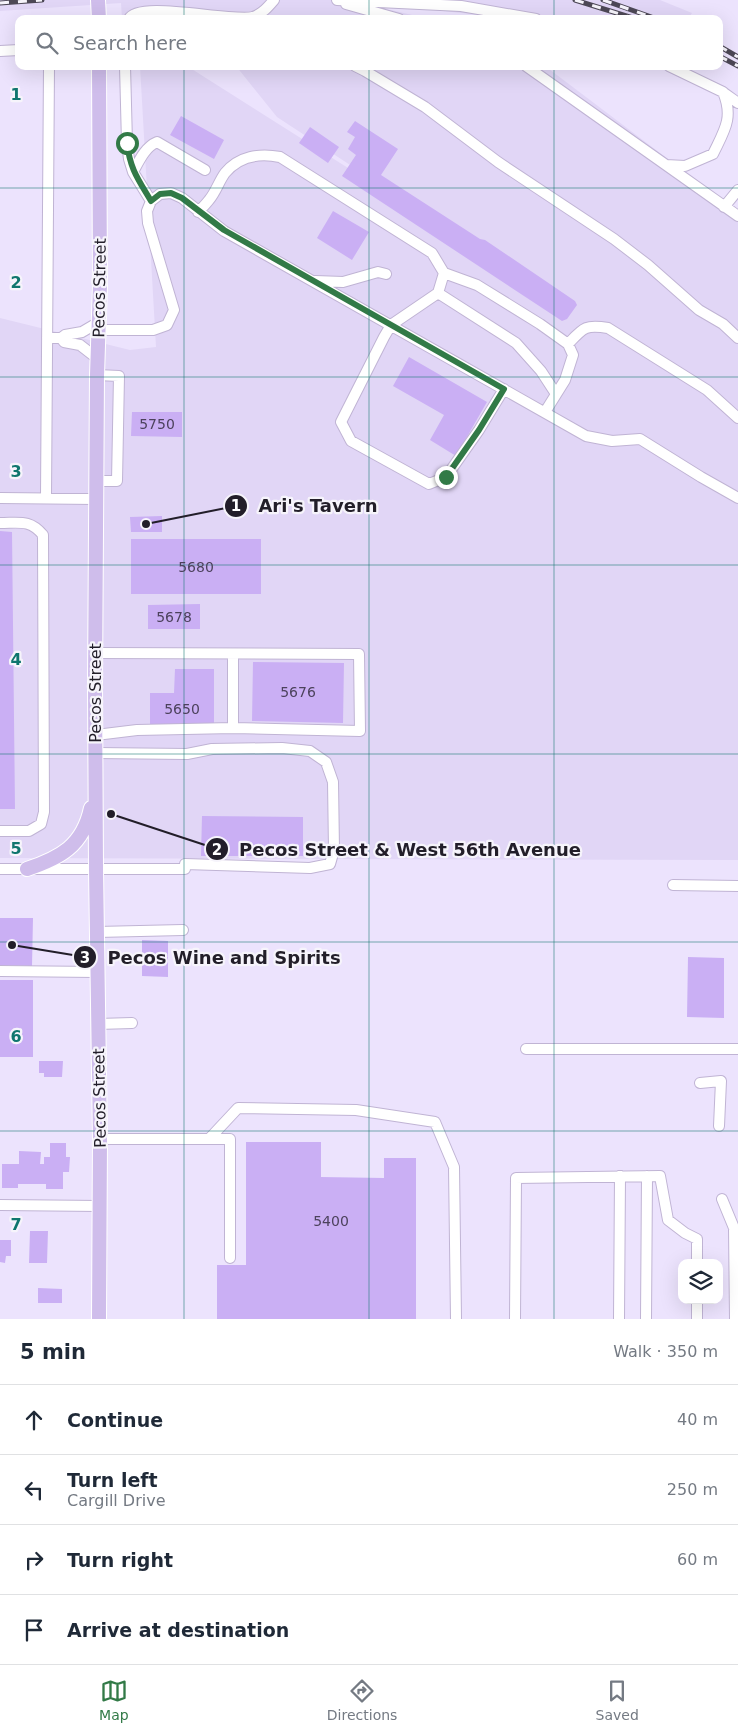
<!DOCTYPE html>
<meta charset="utf-8">
<style>
body{margin:0;font-family:"DejaVu Sans",sans-serif;background:#f2f2f3;color:#1f2937}
.controls{position:absolute;right:15px;bottom:15px;display:grid;overflow:hidden;border-radius:10px;box-shadow:0 5px 20px #0002}
.controls button{width:45px;height:45px;display:grid;place-items:center;padding:0;border:0;border-bottom:1px solid #e0e1e3;background:#fff;color:#1f2937;font:25px sans-serif}
.stop{position:absolute;width:15px;height:15px;margin:-11px;border:4px solid #327a47;border-radius:50%;background:#fff}
.stop.end{background:#327a47;border-color:#fff;box-shadow:0 1px 5px #0008}
.list{margin:0;padding:0;list-style:none}
h2{display:flex;justify-content:space-between;align-items:center;height:65px;margin:0;padding:0 20px;font-size:21px}
h2 small{font-size:16px;font-weight:400;color:#747a83}
.list li{display:grid;grid-template-columns:32px 1fr auto;gap:15px;align-items:center;box-sizing:border-box;height:70px;padding:0 20px;border-top:1px solid #e0e1e3}
.list b{display:block;font-size:19px;white-space:nowrap}
.list p{margin:0;font-size:16px;white-space:nowrap;color:#747a83}
.list em{font-size:16px;font-style:normal;color:#747a83}
.icon{flex:none;width:28px;height:28px;fill:none;stroke:currentColor;stroke-width:2;stroke-linecap:round;stroke-linejoin:round}
.map{position:relative;flex:none;width:738px;height:1319px;overflow:hidden}
.search{position:absolute;background:#fff;box-shadow:0 5px 20px #0002;left:15px;right:15px;top:15px;height:55px;display:flex;align-items:center;gap:12px;box-sizing:border-box;padding:0 18px;border-radius:10px;color:#747a83;font-size:19px}
.sheet{height:345px;background:#fff}
nav{display:flex;justify-content:space-around;align-items:center;box-sizing:border-box;height:70px;border-top:1px solid #e0e1e3;background:#fff;font-size:14px;color:#747a83}
nav a{display:grid;justify-items:center;gap:2px}
nav .on{color:#327a47}
.map>svg:first-child{display:block}
</style>
<div class="map">
<svg width="738" height="1319" viewBox="0 0 738 1319">
<rect width="100%" height="100%" fill="#ece3fd"/>
<path fill="#e1d6f6" d="M0,0H660L692,13L688,19H497L479,15L353,1L429,19H122L121,3L0,11Z
M140,66H187L533,285L277,117L236,66H545L738,212V860L0,858V318L130,350L156,347Z"/>
<path fill="#caaff4" d="M181,116L224,140L214,159L170,135Z
M355,121L398,149L381,175L480,239L485,240L575,301L577,305L567,319L562,321L342,176L356,155L348,149L355,137L347,132Z
M310,127L339,147L328,163L299,143Z
M333,211L369,232L352,260L317,238Z
M409,357L487,402L456,456L430,440L444,415L393,386Z
M132,412H182V437L131,436Z
M162,516V532H131L130,517Z
M0,531L12,532L15,809H0Z
M131,539H261V594H131Z
M200,604V629H148V605Z
M253,662L344,663L343,723L252,721Z
M175,669H214V725H150V693H174Z
M202,816L303,817V856H201Z
M0,918H33L32,966L0,965Z
M142,940L168,941V977L142,976Z
M688,957L724,958V1018L687,1017Z
M0,980H33V1057H0Z
M39,1061H63L62,1077H44V1073H39Z
M246,1142H321V1177L384,1178V1158H416V1319H217V1265H246Z
M50,1143H66V1157H70L69,1172H63V1189H46V1184H18V1188H2V1164H19V1151L41,1152L40,1164H44V1157H50Z
M30,1231H48L47,1263H29Z
M0,1240H11V1256H6L5,1263L0,1262Z
M38,1288L62,1289V1303H38Z"/>
<g fill="none" stroke-linecap="round" stroke-linejoin="round">
<g stroke="#c0b4d4" stroke-width="12">
<path id="minor" d="M337,0L461,6L536,19
M346,4L399,19
M129,19C138,0 229,22 253,17C262,14 268,7 274,0
M0,51L19,50
M125,66L127,143L129,159L133,172L151,201
M355,66L365,71L425,107L498,162L614,239L648,265L699,310L723,324L738,338
M526,66L666,165L685,166L713,154C724,131 734,118 723,92L669,66
M724,93L738,103
M666,165L738,216
M133,172C139,161 145,147 157,142L205,170
M724,207L738,190
M198,212C202,208 206,204 209,200C216,192 219,181 225,173C239,156 260,153 280,157L432,253L444,273L438,293L391,325L384,337L341,422L351,441L429,484L446,477L479,430L504,389
M444,273L477,285L540,324L568,344L573,355L565,380L545,412
M315,281L343,282L378,272L386,274
M438,293L516,343L541,371L556,394
M99,330H153L167,325L174,310L148,223L147,211L151,201L160,194L171,193L182,198L224,231L586,436L612,441L640,439L701,477L738,498
M47,338H61L65,335L82,332L99,322
M61,338L64,342L80,345L98,359
M568,344C583,328 585,324 608,328L707,390L738,418
M96,481H117L119,376L97,375
M0,498L96,499
M46,498L49,66
M0,523C19,523 30,519 43,535L44,812L41,824L29,831H0
M95,653L359,654L360,731L233,728
M96,735L137,730L233,728V654
M96,753L187,754L212,749L282,748L310,751L326,762L333,782L334,850L330,864L310,868L185,864
M0,869H185
M673,885L738,886
M97,932L183,930
M0,971L97,972
M98,1024L132,1023
M526,1049H738
M700,1083L721,1081L719,1126
M100,1139H230V1258
M209,1139L238,1108L356,1110L435,1122L454,1167L456,1319
M722,1199L734,1228L735,1319
M0,1205L100,1206
M697,1300V1319
M515,1319L516,1178L660,1176L668,1220L685,1233L697,1239V1263
M619,1319L620,1176
M646,1319L647,1176"/>
</g>
<g stroke="#fff" stroke-width="16">
<path id="major" d="M98,0L99,19
M99,66L100,285L97,375L95,685L96,869L100,1139L99,1319
M27,869C60,858 83,846 91,808"/>
</g>
<use href="#minor" stroke="#fff" stroke-width="10"/>
<use href="#major" stroke="#cfbdeb" stroke-width="14"/>
<g stroke="#4d4856" stroke-width="5">
<path id="rail" d="M575,0L636,19
M603,0L657,19
M0,3L42,0
M719,46L738,57
M719,56L738,66"/>
</g>
<use href="#rail" stroke="#f6f4fb" stroke-width="3" stroke-dasharray="9" stroke-linecap="butt"/>
</g>
<g fill="none" stroke-linecap="round" stroke-linejoin="round">
<path stroke="#327a47" stroke-width="6" d="M127,143C130,169 138,179 151,201L160,194L171,193L182,198L224,230L504,389L479,430L446,477"/>
</g>
<path fill="none" stroke="#0f766e" stroke-width="1" stroke-opacity="0.55" d="M184,0V19M369,0V19M554,0V19M184,66V1319M369,66V1319M554,66V1319M0,188H738M0,377H738M0,565H738M0,754H738M0,942H738M0,1131H738"/>
<g text-anchor="middle" stroke-width="4.5" stroke-linejoin="round" paint-order="stroke">
<g font-size="14" fill="#4c425c">
<text x="157" y="429">5750</text>
<text x="196" y="572">5680</text>
<text x="174" y="622">5678</text>
<text x="298" y="697">5676</text>
<text x="182" y="714">5650</text>
<text x="331" y="1226">5400</text>
</g>
<g font-size="16" fill="#221e29" stroke="#f6f4fb">
<text transform="translate(99 288) rotate(-89)" y="6">Pecos Street</text>
<text transform="translate(95 693) rotate(-90)" y="6">Pecos Street</text>
<text transform="translate(99 1098) rotate(-91)" y="6">Pecos Street</text>
</g>
</g>
<g font-size="16" text-anchor="middle" font-weight="bold" fill="#0f766e" stroke="#f6f4fb" stroke-width="4.5" stroke-linejoin="round" paint-order="stroke">
<text x="16" y="100">1</text>
<text x="16" y="288">2</text>
<text x="16" y="477">3</text>
<text x="16" y="665">4</text>
<text x="16" y="854">5</text>
<text x="16" y="1042">6</text>
<text x="16" y="1230">7</text>
</g>
<path fill="none" stroke="#221e29" stroke-width="2" d="M146 524L236 506M111 814L217 849M12 945L85 957"/>
<g fill="#221e29" stroke="#f6f4fb" stroke-width="2">
<circle cx="146" cy="524" r="5"/>
<circle cx="111" cy="814" r="5"/>
<circle cx="12" cy="945" r="5"/>
<circle cx="236" cy="506" r="12"/>
<circle cx="217" cy="849" r="12"/>
<circle cx="85" cy="957" r="12"/>
</g>
<g font-size="15" text-anchor="middle" font-weight="bold" fill="#fff">
<text x="236" y="511">1</text>
<text x="217" y="855">2</text>
<text x="85" y="963">3</text>
</g>
<g font-size="18" text-anchor="middle" font-weight="bold" fill="#221e29" stroke="#f6f4fb" stroke-width="4.5" stroke-linejoin="round" paint-order="stroke">
<text x="318" y="512">Ari's Tavern</text>
<text x="410" y="856">Pecos Street &amp; West 56th Avenue</text>
<text x="224" y="964">Pecos Wine and Spirits</text>
</g>
</svg>
<div class="controls">
<button><svg class="icon" aria-label="layers" viewBox="0 0 24 24"><path d="M12 4l9 5-9 5-9-5zM3 14l9 5 9-5"/></svg></button>
</div>
<div class="stop" style="left:127px;top:143px"></div>
<div class="stop end" style="left:446px;top:477px"></div>
<div class="search"><svg class="icon" aria-label="search" viewBox="0 0 24 24"><circle cx="10" cy="10" r="6"/><path d="M15 15l6 6"/></svg>Search here</div>
</div>
<section class="sheet">
<h2>5 min<small>Walk · 350 m</small></h2>
<ul class="list">
<li><svg class="icon" aria-label="ahead" viewBox="0 0 24 24"><path d="M12 20V5M6 11l6-6 6 6"/></svg><div><b>Continue</b></div><em>40 m</em></li>
<li><svg class="icon" aria-label="left" viewBox="0 0 24 24"><path d="M17 20v-9H6M10 6l-5 5 5 5"/></svg><div><b>Turn left</b><p>Cargill Drive</p></div><em>250 m</em></li>
<li><svg class="icon" aria-label="right" viewBox="0 0 24 24"><path d="M7 20v-9h11M14 6l5 5-5 5"/></svg><div><b>Turn right</b></div><em>60 m</em></li>
<li><svg class="icon" aria-label="arrive" viewBox="0 0 24 24"><path d="M6 21V4h12l-3 4 3 4H6"/></svg><div><b>Arrive at destination</b></div></li>
</ul>
</section>
<nav>
<a class="on"><svg class="icon" aria-label="map" viewBox="0 0 24 24"><path d="M3 6l6-2 6 2 6-2v14l-6 2-6-2-6 2zM9 4v14M15 6v14"/></svg>Map</a>
<a><svg class="icon" aria-label="directions" viewBox="0 0 24 24"><path d="M12 3l9 9-9 9-9-9zM9 14v-3h6M13 9l2 2-2 2"/></svg>Directions</a>
<a><svg class="icon" aria-label="saved" viewBox="0 0 24 24"><path d="M7 4h10v16l-5-4-5 4z"/></svg>Saved</a>
</nav>
